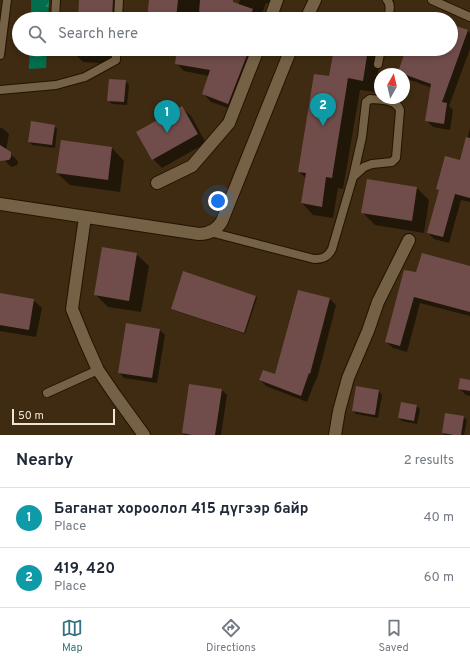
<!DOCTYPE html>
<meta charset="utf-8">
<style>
body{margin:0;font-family:Overpass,sans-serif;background:#f6f6f7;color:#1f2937}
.compass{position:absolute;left:374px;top:68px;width:36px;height:36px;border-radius:50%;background:#fff;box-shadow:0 2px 6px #0003;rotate:8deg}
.scale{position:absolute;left:12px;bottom:10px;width:103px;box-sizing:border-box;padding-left:4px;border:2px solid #efe3d4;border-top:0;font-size:11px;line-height:14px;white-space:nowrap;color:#efe3d4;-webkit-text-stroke:3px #3e2b11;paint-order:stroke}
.you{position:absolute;left:218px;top:201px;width:14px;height:14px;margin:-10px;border:3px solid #fff;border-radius:50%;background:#1a73e8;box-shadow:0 0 0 6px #1a73e833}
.badge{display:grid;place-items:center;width:26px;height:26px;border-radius:50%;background:#36727f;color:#fff;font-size:13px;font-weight:700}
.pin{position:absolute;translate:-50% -33px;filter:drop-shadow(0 1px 2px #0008)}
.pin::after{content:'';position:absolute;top:21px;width:14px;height:12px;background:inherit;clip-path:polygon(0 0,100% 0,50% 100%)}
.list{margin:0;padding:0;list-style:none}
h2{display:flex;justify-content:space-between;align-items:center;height:52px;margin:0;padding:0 16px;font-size:17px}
h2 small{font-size:13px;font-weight:400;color:#747a83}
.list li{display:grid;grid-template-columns:26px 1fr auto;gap:12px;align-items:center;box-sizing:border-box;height:60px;padding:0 16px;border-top:1px solid #e0e1e3}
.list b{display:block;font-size:15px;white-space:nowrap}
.list p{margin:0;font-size:13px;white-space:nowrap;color:#747a83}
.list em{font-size:13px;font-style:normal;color:#747a83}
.icon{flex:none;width:22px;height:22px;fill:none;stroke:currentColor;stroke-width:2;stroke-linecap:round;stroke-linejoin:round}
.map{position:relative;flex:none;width:470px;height:435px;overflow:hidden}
.search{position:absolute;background:#fff;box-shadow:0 2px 6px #0003;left:12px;right:12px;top:12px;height:44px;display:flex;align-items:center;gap:10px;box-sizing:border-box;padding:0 14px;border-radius:22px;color:#747a83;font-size:15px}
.sheet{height:172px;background:#fff}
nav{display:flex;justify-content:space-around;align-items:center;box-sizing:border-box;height:56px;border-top:1px solid #e0e1e3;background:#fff;font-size:11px;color:#747a83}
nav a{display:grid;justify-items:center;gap:2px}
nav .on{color:#36727f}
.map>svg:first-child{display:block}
</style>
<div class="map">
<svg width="470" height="435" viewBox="0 0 470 435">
<defs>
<pattern id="forest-firs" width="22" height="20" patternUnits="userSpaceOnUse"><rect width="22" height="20" fill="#026e4e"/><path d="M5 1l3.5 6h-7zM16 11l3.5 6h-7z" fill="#278367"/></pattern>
</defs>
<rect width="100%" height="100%" fill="#3e2b11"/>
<path fill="url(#forest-firs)" d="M31,0H49L48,19H31Z
M30,49H47L46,68L29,69Z"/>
<path fill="#0007" d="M80,0H120L119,19H79Z
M150,0H230L229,19H206L201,14L184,13L183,19H148Z
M240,0H278L276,6L266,3L260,19H233Z
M420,14L435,19H418Z
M451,25L468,31L470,33V49L449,106L453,110L450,130L433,127L426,120L432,88L405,78L404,76V74H402L399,71L407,49H451Z
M77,49H117L115,64L83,62L76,55Z
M223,49H228L247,56L255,64L237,111L211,102L203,93L209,76L184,71L176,63L216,57Z
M335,49H382L375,92L360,90L343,189L338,188L333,218L313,215L302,203L306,178L299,172L330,77Z
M125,81L129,85L127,105L112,104L108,100Z
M181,107L191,116L206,143L162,168L153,159Z
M54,126L57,129L55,148L32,145L29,141Z
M0,128H2L9,134L6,150L17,160L18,162L17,165L12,167L9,165L0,155Z
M470,128V202L461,200L449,243L434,239L428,233L440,191L437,189L461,162Z
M112,148L124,161L120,192L70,185L57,173Z
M417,188L429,200L424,233L375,225L363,213Z
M136,254L149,266L141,312L108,307L95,294Z
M470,267V316L420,303L407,352L393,348L386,342L417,273Z
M298,291L330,299L336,305L317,379H316L307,402L266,386L260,380L276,375Z
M0,294L33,300L42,308L36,337L0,331Z
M256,296L257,298L245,334L173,310L172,309Z
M160,330L165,335L157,383L124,378L119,372Z
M470,381V396L466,395L459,388Z
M190,385L222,390L227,395L221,435H184L183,433Z
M379,391L382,395L378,418L356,414L353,411Z
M416,405L420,409L417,424L402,421L399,418Z
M463,417L467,420L464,435H445L443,433Z"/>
<path fill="#704d4b" d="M79,0H113L112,19H78Z
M149,0H178L176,19H147Z
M200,0H233V2L253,9L249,19H227L215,15L199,13Z
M451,24L468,30L442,102L447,103L444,124L425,121L431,84L398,72L406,49H451Z
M177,49L216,56L218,49H231L247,55L228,104L202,94L210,70L175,64Z
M334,49H368L363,81L348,78L332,178L326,177L322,207L301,203L306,173L298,172L314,74L329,76Z
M109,79L126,80L124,102L107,101Z
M182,106L198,134L152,160L136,132Z
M31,121L55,125L52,145L28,142Z
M466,137L470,138V198L455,194L443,237L427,233L439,190L436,189L445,156L460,160Z
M61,140L112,147L108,180L56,173Z
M0,145L11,152V157L9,160L0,161Z
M367,179L417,187L412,221L361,213Z
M102,247L137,253L129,301L94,295Z
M422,253L470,266V312L414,297L400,346L385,342L404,270L416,272Z
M183,271L256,296L244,333L171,309Z
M298,290L330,298L310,374L309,373L301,396L259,380L263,370L275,374Z
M0,293L34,299L29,330L0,325Z
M126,323L160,329L152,378L118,373Z
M460,378L470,380V391L458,389Z
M189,384L222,389L215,435H192L182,433Z
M356,386L379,390L375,415L352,411Z
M401,402L417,405L414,421L398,418Z
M445,413L464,416L461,435H454L442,433Z"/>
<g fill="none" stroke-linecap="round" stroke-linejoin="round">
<g stroke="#241300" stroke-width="10">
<path id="lane" d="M387,0C392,5 389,12 388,19
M432,0L470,17
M55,19L56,0
M118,19L119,0
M0,55L7,0
M378,64L381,49
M0,90L56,85L85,77L116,60V49
M210,232L314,259C323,259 328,257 332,249L353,177L362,137L366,102L370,99C380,100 396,99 400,110L396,158L392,162L372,164L364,167L353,177
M47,393L98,370"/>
</g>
<g stroke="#241300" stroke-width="14">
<path id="street" d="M270,19L277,0
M306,19L315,0
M157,183L192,166L229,123L258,49
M0,204L199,234C209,234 217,230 222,221L291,49
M85,217L72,309L85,341L98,370L115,395L144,435
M335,435L339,411L348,378L368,331L378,302L409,240"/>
</g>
<use href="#lane" stroke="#756146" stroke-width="8"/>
<use href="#street" stroke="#756146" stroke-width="12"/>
</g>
</svg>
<svg class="compass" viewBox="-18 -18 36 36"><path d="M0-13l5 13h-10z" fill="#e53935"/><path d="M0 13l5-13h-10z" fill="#747a83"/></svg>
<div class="scale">50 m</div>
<div class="you"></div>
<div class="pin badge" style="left:167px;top:133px;background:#0f9aa8">1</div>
<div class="pin badge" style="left:323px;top:126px;background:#0f9aa8">2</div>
<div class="search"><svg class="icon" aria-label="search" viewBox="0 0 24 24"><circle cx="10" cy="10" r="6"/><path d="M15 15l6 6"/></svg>Search here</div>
</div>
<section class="sheet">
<h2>Nearby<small>2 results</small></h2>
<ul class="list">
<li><span class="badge" style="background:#0f9aa8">1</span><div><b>Баганат хороолол 415 дүгээр байр</b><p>Place</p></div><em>40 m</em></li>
<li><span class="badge" style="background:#0f9aa8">2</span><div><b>419, 420</b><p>Place</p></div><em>60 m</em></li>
</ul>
</section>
<nav>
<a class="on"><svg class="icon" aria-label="map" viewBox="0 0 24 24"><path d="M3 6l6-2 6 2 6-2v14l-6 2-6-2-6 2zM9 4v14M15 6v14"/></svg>Map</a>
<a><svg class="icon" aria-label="directions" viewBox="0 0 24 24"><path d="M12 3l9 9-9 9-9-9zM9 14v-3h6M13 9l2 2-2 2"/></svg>Directions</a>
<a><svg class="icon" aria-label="saved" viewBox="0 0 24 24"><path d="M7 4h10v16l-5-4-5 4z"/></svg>Saved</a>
</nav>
